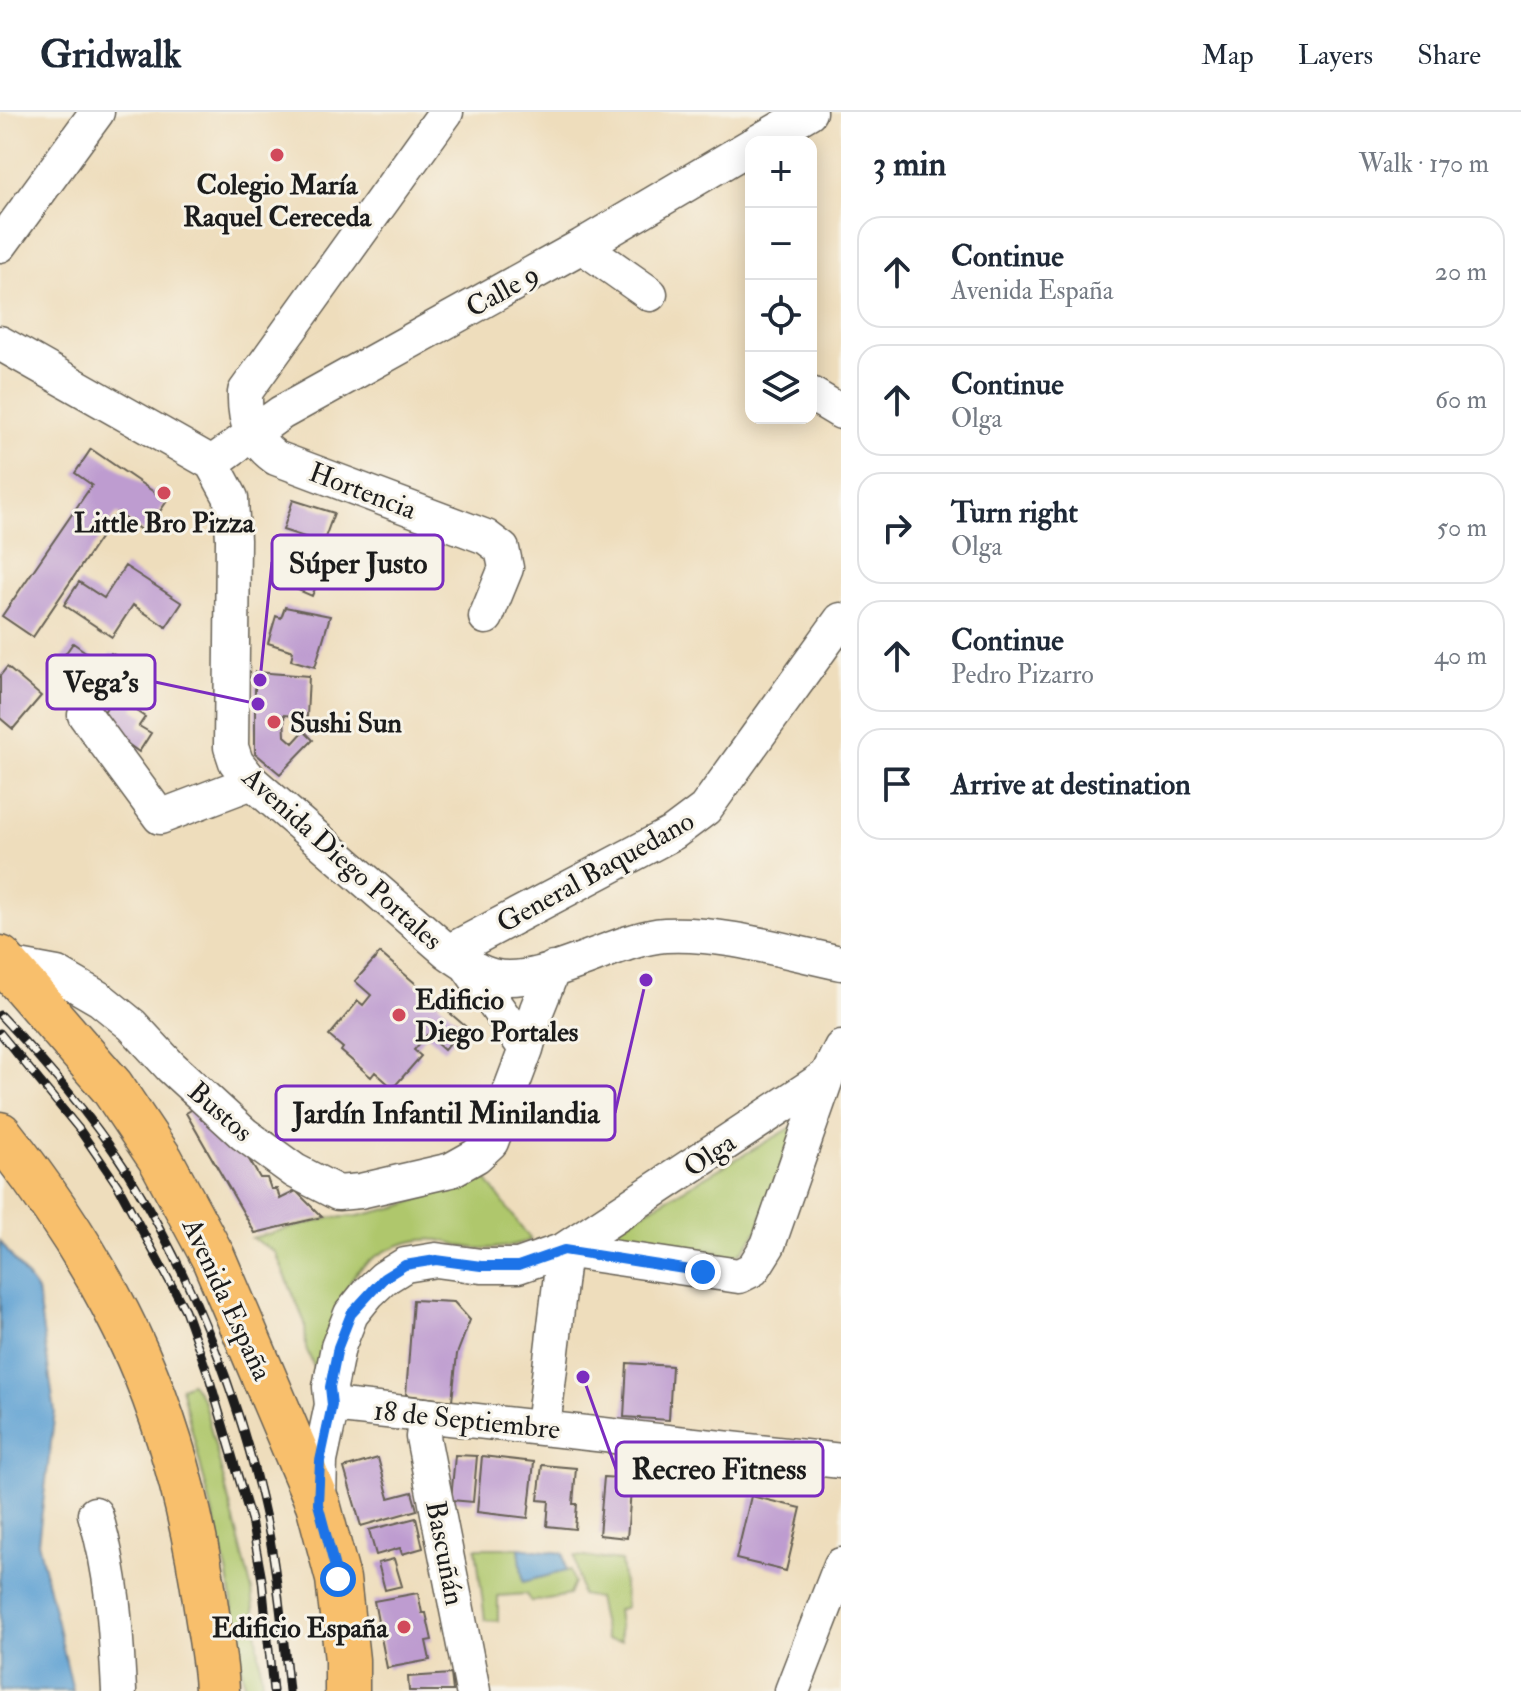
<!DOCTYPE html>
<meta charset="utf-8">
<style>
body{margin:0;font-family:"IM FELL Double Pica",serif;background:#f6f6f7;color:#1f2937}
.controls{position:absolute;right:24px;top:24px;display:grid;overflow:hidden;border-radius:16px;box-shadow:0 4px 20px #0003}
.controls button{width:72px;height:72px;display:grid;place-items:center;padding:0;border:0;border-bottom:2px solid #e0e1e3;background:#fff;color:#1f2937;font:40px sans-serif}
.stop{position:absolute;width:24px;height:24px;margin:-18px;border:6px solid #1a73e8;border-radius:50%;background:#fff}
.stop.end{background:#1a73e8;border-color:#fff;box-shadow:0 2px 8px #0008}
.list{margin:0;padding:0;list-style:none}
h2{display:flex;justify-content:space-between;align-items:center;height:104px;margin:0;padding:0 32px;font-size:34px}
h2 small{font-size:26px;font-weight:400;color:#747a83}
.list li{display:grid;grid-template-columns:52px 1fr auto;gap:24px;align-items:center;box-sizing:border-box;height:112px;margin:0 16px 16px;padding:0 16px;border:2px solid #e0e1e3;border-radius:24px}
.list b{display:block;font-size:30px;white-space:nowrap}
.list p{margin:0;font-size:26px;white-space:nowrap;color:#747a83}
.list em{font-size:26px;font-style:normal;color:#747a83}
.icon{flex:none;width:44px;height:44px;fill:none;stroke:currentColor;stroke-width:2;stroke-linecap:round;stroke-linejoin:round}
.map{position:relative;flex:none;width:841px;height:1579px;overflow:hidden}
header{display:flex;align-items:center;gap:48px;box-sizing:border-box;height:112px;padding:0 40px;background:#fff;border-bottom:2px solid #e0e1e3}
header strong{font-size:38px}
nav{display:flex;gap:44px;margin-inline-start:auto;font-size:28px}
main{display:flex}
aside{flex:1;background:#fff}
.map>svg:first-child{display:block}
</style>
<header>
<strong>Gridwalk</strong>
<nav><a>Map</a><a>Layers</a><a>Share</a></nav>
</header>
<main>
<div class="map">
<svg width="841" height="1579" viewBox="0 0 841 1579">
<rect width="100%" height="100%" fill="#f7f3e8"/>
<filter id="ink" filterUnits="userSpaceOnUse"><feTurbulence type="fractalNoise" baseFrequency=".0125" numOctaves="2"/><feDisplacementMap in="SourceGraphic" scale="16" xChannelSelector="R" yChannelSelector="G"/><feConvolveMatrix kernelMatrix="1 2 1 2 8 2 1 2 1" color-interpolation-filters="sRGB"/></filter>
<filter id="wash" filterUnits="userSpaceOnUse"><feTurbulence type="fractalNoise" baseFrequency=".006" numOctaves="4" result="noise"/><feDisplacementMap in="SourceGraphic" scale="32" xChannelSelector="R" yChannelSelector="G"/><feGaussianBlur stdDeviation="1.8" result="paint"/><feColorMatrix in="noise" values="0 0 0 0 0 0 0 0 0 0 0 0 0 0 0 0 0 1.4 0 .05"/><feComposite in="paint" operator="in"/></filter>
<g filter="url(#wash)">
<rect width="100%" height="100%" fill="#eeddbc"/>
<path fill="#afc76c" stroke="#667244" stroke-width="2" d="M796,1013L757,1119L742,1140L722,1149L601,1135L605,1122Z
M483,1063L531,1128C512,1134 495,1138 475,1136C463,1135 451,1130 439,1128C409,1124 369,1142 352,1167C334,1195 338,1234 315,1258L306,1236L305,1211L276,1141L252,1126L330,1106L358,1104L401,1094Z
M191,1271L203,1287L252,1479L263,1579H245L228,1463L181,1275Z
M476,1436H519L523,1470L570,1458L574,1471L569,1483L531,1490L526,1482L498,1484V1509L485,1508Z
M575,1444L621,1449L626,1495L617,1498L621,1529L606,1528L597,1486L581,1483Z"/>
<path fill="#5fa1d3" stroke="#3e5e78" stroke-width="2" d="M0,1129L37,1179L55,1300L38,1430L73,1579H0Z
M519,1436L563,1441L566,1459L523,1470Z"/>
<g id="blocks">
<path fill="#be9cd0" d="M91,337L167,389L145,421L117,401L33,525L2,504L92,373L75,361Z
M293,388L334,401L323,431L283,418Z
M283,437L324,455L312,484L275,468L281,456L276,454Z
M125,454L182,491L166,515L133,493L112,525L64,493L79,470L104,486Z
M285,495L330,504L315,555L291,548L293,539L268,531L276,504L281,506Z
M73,531L100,550L83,574L56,555Z
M111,541L132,553L120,574L107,567L112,557L104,552Z
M7,555L41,584L13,617L0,606V564Z
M255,560L309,564L307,605L284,603L285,624L293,631L304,619L313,628L280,662L255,641Z
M119,575L139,587L133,597L145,605L139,614L151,621L139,640L98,610Z
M380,841L465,914L444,938L427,923L414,938L421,944L393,976L375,960L371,965L341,939L343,936L329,924L358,889L363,893L371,883L355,869Z
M200,993L230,1032L239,1031L260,1066H267L271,1077H277L280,1087L296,1079L322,1105L255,1121L186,1001Z
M413,1188L454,1190L470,1208L457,1242L452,1289L406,1283Z
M627,1251L672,1254L669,1308L624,1305Z
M455,1343L477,1344L473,1390L451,1388Z
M482,1344L534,1350L528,1406L477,1400Z
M378,1346L389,1386L412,1380L417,1398L361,1414L344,1356Z
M542,1353L576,1356L573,1392H577L575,1417L547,1414L549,1389L538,1388Z
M604,1365L632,1367L627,1426L599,1423Z
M751,1384L801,1396L786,1459L736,1447Z
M416,1406L423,1436L402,1442L400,1436L376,1443L369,1418Z
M394,1447L402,1474L385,1478L378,1451Z
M418,1481L422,1501H426L432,1528L426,1529L430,1548L387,1556L374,1489Z
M451,1562L453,1579H409L408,1565Z"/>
</g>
</g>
<g filter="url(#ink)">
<use href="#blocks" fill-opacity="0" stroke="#666054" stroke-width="2"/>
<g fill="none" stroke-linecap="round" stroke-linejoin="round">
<g stroke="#666054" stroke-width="37">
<path id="minor" d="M446,0L245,280C244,311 251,327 276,346L486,425L502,437L506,456L486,505
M758,30L809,0
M0,133L97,0
M582,134L650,182
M0,231L212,351L231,386L233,428L231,635L236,650L252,670L448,840C461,849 476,860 492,864C541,877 615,826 665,823C724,820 784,839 841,851
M811,282L841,300
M212,351L281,301L582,134L751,34
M85,603L160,705L252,670
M448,840L673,721L705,697L841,508
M8,853L57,862L100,887L132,913L171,955L244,1022L295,1059L338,1081L360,1079L451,1058L476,1044L491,1030L526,937L467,853
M526,937L537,897L553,857
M332,1293L841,1349
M426,1303L423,1325L473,1579
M543,1315L564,1138L739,1164L753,1157L768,1133L827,964
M319,1387L320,1349L332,1293L330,1275L338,1235L351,1202L368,1181L384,1166L405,1153L436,1148L481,1154H518L564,1138L827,964L841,936
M95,1402C113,1460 116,1519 119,1579
M792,1579L841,1453"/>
</g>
<g stroke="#666054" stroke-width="47">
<path id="major" d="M0,846L112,975L161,1048L213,1145L318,1392L338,1467L347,1548V1579
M0,1022C119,1172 179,1305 206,1495C210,1523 216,1551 217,1579"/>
</g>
<use href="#minor" stroke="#fff" stroke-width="34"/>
<use href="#major" stroke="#f8bf6c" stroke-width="44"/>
<g stroke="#1c1c1c" stroke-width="9">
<path id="rail" d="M0,903C45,951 90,1002 126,1058C193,1165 241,1288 267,1411C278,1466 283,1523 289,1579
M0,921L79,1017L118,1074L185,1198L209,1265L251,1408L262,1468L273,1579"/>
</g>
<use href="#rail" stroke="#f7f3e8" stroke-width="6" stroke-dasharray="18" stroke-linecap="butt"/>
</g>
</g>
<g fill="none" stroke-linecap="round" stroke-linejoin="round" filter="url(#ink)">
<path stroke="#1a73e8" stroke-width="10" d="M338,1467L318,1392L320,1349L332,1293L330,1275L338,1235L351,1202L384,1166L405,1153L436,1148L481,1154H518L564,1138L703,1160"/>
</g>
<g fill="#d1495b" stroke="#f7f3e8" stroke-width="3">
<circle cx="277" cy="43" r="8"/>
<circle cx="164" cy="381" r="8"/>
<circle cx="274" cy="610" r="8"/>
<circle cx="399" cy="903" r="8"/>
<circle cx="404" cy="1515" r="8"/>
</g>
<g text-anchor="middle" stroke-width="6" stroke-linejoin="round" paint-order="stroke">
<g font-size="28" font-weight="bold" fill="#1c1c1c" stroke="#f7f3e8">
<text x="277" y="82">Colegio María<tspan x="277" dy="32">Raquel Cereceda</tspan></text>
<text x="164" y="420">Little Bro Pizza</text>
<text x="290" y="620" text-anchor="start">Sushi Sun</text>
<text x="415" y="897" text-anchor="start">Edificio<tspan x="415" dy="32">Diego Portales</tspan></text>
<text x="388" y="1525" text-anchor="end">Edificio España</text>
</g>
<g font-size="28" fill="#1c1c1c" stroke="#f7f3e8">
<text transform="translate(502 178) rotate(-29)" y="10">Calle 9</text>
<text transform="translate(363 378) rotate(21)" y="10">Hortencia</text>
<text transform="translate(343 746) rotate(42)" y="10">Avenida Diego Portales</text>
<text transform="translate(595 759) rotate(-29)" y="10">General Baquedano</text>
<text transform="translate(221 999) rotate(41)" y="10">Bustos</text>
<text transform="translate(709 1042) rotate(-34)" y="10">Olga</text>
<text transform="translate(228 1187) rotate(65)" y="10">Avenida España</text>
<text transform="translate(467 1307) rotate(6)" y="10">18 de Septiembre</text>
<text transform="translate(446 1441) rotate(79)" y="10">Bascuñán</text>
</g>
</g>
<path fill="none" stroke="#7b2cbf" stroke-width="3" d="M260 568L272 450M258 592L155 570M646 868L615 1001M583 1265L616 1357"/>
<g fill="#7b2cbf" stroke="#f7f3e8" stroke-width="3">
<circle cx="260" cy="568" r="8"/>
<circle cx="258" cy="592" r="8"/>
<circle cx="646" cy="868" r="8"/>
<circle cx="583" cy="1265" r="8"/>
</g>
<g fill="#f7f3e8" stroke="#7b2cbf" stroke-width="3">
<rect x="272" y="423" width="171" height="54" rx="8"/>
<rect x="47" y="543" width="108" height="54" rx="8"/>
<rect x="276" y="974" width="339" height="54" rx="8"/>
<rect x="616" y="1330" width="207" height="54" rx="8"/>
</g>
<g font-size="30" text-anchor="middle" font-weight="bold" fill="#1c1c1c">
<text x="358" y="461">Súper Justo</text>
<text x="101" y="580">Vega's</text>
<text x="446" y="1011">Jardín Infantil Minilandia</text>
<text x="719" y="1367">Recreo Fitness</text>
</g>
</svg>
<div class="controls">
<button>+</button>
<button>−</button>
<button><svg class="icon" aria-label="locate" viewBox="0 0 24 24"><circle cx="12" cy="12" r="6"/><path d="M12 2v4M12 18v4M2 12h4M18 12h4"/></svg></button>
<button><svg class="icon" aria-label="layers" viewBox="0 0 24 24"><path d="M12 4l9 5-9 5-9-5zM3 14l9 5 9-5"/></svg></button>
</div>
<div class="stop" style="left:338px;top:1467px"></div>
<div class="stop end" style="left:703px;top:1160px"></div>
</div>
<aside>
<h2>3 min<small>Walk · 170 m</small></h2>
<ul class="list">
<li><svg class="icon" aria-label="ahead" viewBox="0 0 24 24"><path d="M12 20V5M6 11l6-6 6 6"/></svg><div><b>Continue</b><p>Avenida España</p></div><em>20 m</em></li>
<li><svg class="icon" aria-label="ahead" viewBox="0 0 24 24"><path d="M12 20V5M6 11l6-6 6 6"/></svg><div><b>Continue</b><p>Olga</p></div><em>60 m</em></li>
<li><svg class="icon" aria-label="right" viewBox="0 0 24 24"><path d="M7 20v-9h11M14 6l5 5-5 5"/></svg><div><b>Turn right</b><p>Olga</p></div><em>50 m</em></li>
<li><svg class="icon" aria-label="ahead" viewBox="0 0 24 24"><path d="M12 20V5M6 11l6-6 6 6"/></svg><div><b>Continue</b><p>Pedro Pizarro</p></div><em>40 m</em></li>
<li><svg class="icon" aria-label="arrive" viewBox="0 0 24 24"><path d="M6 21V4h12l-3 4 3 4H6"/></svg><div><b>Arrive at destination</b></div></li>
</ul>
</aside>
</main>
